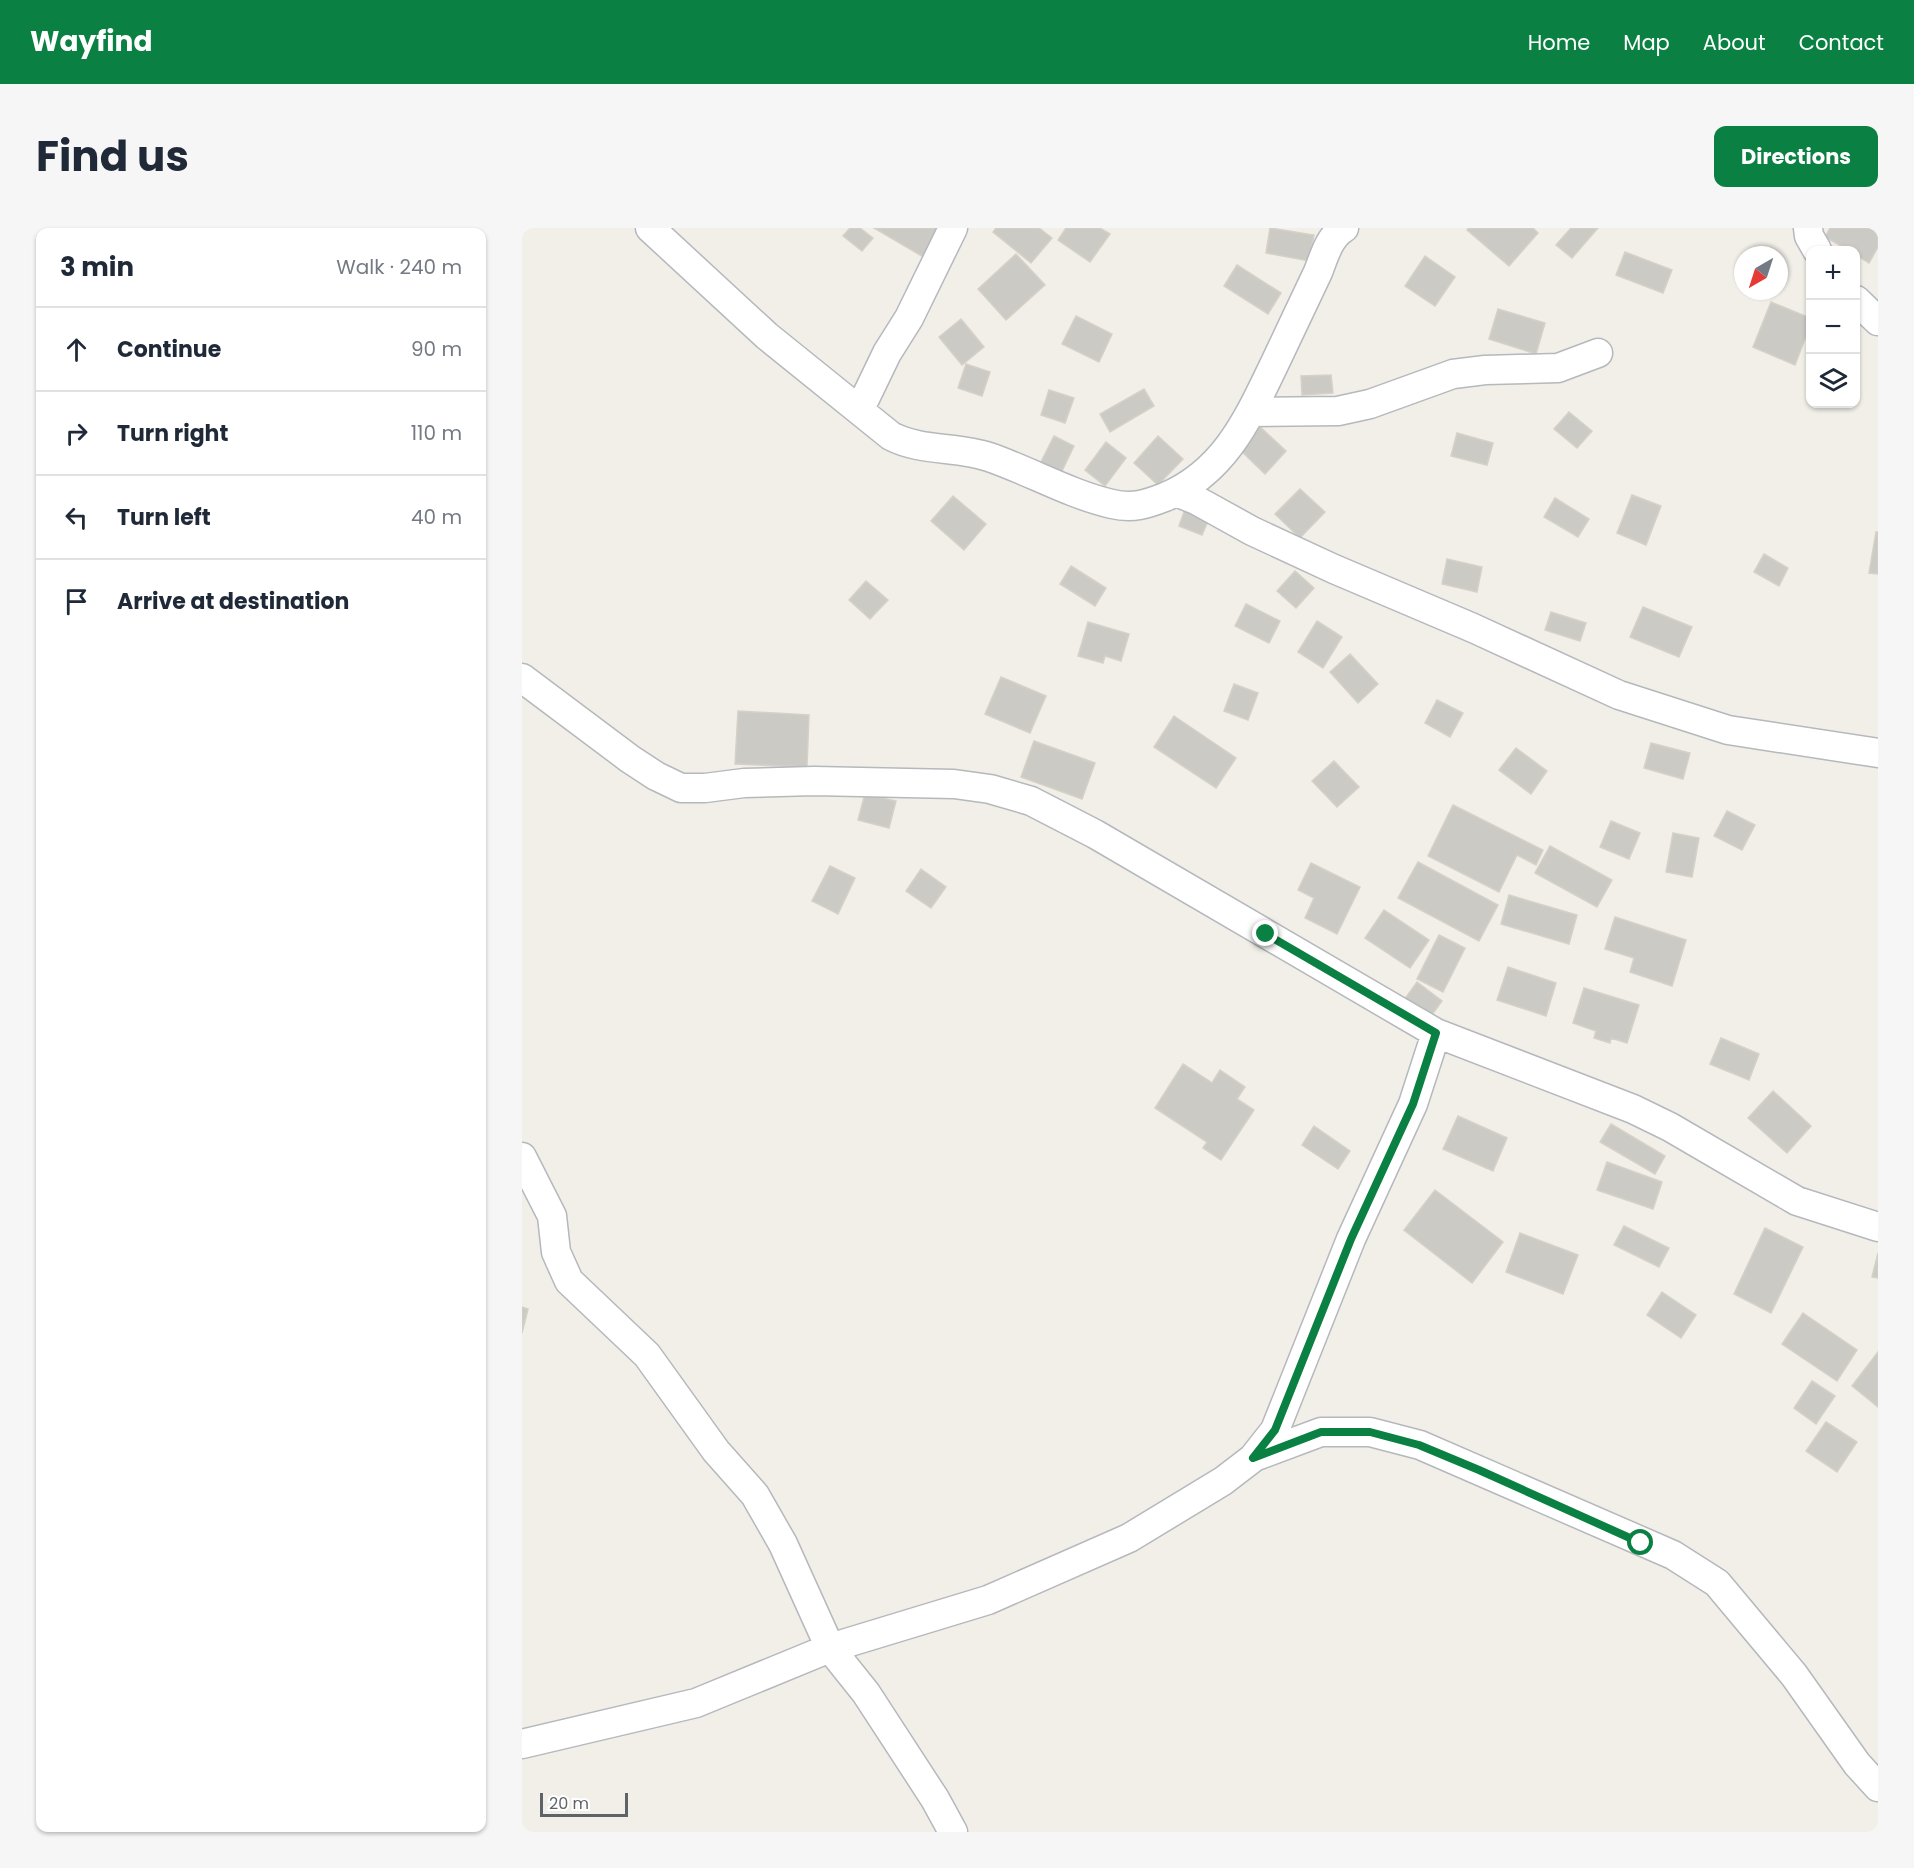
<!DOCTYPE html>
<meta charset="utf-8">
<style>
body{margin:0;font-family:Poppins,sans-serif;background:#f6f6f7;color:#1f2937}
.controls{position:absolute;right:18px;top:18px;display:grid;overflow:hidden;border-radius:12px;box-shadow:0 2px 4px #0004}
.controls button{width:54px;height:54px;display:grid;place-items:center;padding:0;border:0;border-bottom:2px solid #e0e1e3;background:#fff;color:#1f2937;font:30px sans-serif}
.compass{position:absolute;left:1212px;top:18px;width:54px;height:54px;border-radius:50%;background:#fff;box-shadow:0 2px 4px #0004;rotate:219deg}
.scale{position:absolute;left:18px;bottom:15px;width:88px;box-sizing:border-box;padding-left:6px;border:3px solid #5f6368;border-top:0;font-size:16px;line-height:21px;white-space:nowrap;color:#5f6368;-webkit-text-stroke:4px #fff;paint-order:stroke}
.stop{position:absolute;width:18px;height:18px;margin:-14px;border:4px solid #0b8043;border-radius:50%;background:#fff}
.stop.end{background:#0b8043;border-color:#fff;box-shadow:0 2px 6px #0008}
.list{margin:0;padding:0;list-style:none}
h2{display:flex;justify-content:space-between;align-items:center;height:78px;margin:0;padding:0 24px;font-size:26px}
h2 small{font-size:20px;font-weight:400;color:#747a83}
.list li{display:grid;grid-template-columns:39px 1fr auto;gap:18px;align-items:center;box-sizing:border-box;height:84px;padding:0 24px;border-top:2px solid #e0e1e3}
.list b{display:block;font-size:22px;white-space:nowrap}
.list em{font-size:20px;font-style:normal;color:#747a83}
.icon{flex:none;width:33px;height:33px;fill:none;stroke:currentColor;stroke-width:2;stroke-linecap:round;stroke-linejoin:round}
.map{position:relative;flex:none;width:1356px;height:1604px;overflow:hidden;border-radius:12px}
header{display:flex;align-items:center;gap:36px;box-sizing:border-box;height:84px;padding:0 30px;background:#0b8043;color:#fff}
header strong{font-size:28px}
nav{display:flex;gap:33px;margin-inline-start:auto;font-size:21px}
.intro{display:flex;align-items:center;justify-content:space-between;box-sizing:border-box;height:144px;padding:0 36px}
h1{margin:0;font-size:42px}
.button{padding:15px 27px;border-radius:12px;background:#0b8043;color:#fff;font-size:21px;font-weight:700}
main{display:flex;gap:36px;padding:0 36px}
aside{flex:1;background:#fff;border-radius:12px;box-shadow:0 2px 4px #0004}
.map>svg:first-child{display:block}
</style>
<header>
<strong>Wayfind</strong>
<nav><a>Home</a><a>Map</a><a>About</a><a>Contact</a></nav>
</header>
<div class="intro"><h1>Find us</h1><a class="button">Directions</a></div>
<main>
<aside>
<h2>3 min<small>Walk · 240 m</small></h2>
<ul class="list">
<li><svg class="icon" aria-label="ahead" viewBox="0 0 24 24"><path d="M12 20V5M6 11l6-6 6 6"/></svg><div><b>Continue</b></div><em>90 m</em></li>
<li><svg class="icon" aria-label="right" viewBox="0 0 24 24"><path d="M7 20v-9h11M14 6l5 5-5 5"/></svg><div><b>Turn right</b></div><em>110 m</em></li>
<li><svg class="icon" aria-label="left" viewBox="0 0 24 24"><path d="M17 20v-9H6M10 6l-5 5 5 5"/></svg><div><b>Turn left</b></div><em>40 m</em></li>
<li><svg class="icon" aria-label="arrive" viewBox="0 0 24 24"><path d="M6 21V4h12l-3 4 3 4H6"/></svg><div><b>Arrive at destination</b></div></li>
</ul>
</aside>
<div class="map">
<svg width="1356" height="1604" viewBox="0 0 1356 1604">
<rect width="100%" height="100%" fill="#f1efe8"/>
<path fill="#cccac5" stroke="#d6d1c6" stroke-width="1.5" d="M328,0H338L351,10L340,23L321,8Z
M352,0H416L410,34Z
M474,0H517L530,10L509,35L471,4Z
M544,0H578L588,6L568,34L536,12Z
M748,0L792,7L787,33L744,25Z
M947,0H1011L1016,5L987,38L945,2Z
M1049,0H1076L1050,30L1034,17Z
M1308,0H1356V19L1347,35L1334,27V22H1326L1303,9Z
M1103,24L1150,42L1141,65L1094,47Z
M494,26L523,57L484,92L456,61Z
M903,28L933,49L913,78L883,58Z
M715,37L759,65L746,86L702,58Z
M1249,74L1288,90V98L1273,137L1231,119Z
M976,81L1023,95L1014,126L967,111Z
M554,88L590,106L577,134L540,116Z
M439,91L462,119L440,137L417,109Z
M444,136L468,144L460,168L436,160Z
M809,147L811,165L780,167L779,148Z
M622,161L632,178L588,204L578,186Z
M527,162L552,170L543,195L519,187Z
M1047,184L1070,203L1055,220L1032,201Z
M736,197L764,223L743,246L715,219Z
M935,205L971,215L965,237L929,228Z
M532,208L552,218L539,245L519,234Z
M636,208L661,231L636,257L612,235Z
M584,214L604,230L583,258L563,242Z
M778,261L803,284L778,310L753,286Z
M1110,267L1139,278L1124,317L1095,305Z
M431,268L464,296L442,322L409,293Z
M1033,270L1067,291L1056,309L1022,289Z
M663,281L687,291L680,307L657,298Z
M1354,304H1356V346L1347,345Z
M1242,326L1266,340L1257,358L1232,344Z
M925,331L960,339L955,364L920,356Z
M549,338L584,360L573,378L538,356Z
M773,343L792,360L774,380L755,363Z
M344,353L366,372L348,391L327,372Z
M724,376L758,393L747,415L713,398Z
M1121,379L1170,399L1157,429L1108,409Z
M1029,384L1064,395L1058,413L1023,402Z
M795,393L820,409L801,440L776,424Z
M566,394L607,406L599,433L583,428L581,435L556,428Z
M828,426L856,456L836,475L808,444Z
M479,449L524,468L508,505L463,486Z
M712,456L736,465L726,492L702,483Z
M915,472L941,485L928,509L903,495Z
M216,483L287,487L285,539L213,536Z
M652,488L714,530L694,560L632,519Z
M512,513L573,535L560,571L499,549Z
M1129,515L1168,525L1161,551L1122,540Z
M994,520L1025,543L1009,566L977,542Z
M812,533L837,559L815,579L790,553Z
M343,566L374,573L367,600L336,592Z
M931,577L1021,622L1014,637L995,627L977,664L906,628Z
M1205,583L1233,597L1220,622L1192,608Z
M1089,593L1118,605L1107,631L1078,619Z
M1151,605L1177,610L1170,649L1144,644Z
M1028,618L1090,652L1075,679L1013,645Z
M896,634L976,677L957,713L876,670Z
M789,635L838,659L815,706L783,690L792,670L776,662Z
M308,638L333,650L316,686L290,673Z
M399,641L424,659L409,680L384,663Z
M987,667L1055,687L1047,716L979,696Z
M862,682L907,712L888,740L843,710Z
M1093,689L1164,712L1150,758L1108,744L1112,730L1083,721Z
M917,707L943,720L921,764L895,751Z
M986,739L1034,755L1024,788L975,772Z
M895,754L920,773L907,791L882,772Z
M1062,760L1117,777L1105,815L1089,810L1088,815L1072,810L1074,803L1051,795Z
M1199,810L1237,826L1227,852L1188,836Z
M661,836L690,855L698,842L723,859L715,871L732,882L699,932L681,920L685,914L633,880Z
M1251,863L1289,898L1265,925L1226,890Z
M936,888L985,910L971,943L921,921Z
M1089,896L1143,928L1133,946L1078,914Z
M792,898L828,923L816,941L780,917Z
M1085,934L1140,954L1131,981L1075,962Z
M913,962L981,1014L950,1055L882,1002Z
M1102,998L1147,1020L1137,1039L1092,1017Z
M1243,1000L1281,1019L1249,1085L1212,1066Z
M998,1005L1056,1027L1041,1066L984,1044Z
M1356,1025V1050L1350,1049Z
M1140,1064L1174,1087L1159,1110L1125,1087Z
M0,1079L6,1081L0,1105Z
M1281,1085L1335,1122L1315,1153L1260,1116Z
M1356,1124V1179L1330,1158Z
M1290,1153L1313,1168L1294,1196L1272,1180Z
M1304,1194L1335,1214L1315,1244L1284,1223Z"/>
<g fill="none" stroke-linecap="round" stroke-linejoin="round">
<g stroke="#b5b8bc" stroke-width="31">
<path id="street" d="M128,0L245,108L369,208C400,224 435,218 467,229C508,243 547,266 590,276C611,281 625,276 643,269C702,244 725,193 751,139C766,107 781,76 796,44C802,29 807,9 822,0
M1286,0L1287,8L1295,22
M1334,72L1356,93
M338,181L365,125L387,90L431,0
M730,184L816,183L848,176L931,146L963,142L1036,140L1076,125
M654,264L674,272L730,303L812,341L951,400L1097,467L1206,502L1356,525
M0,450L108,531L134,548L159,560H183L222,555L292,553L432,556L468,561L509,573L573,606L914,805L1111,881L1148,899L1275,973L1356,999
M0,929L30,988L34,1024L47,1053L125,1127L194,1223L233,1267L261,1316L308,1420L344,1465L413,1571L431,1604
M732,1229L799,1204H848L898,1217L1151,1327L1195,1355L1272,1447L1335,1536L1356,1559
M0,1516L174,1475L308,1420L466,1372L607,1310L701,1253L731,1230L753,1202L829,1011L891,876L914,805"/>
</g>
<use href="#street" stroke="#fff" stroke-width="28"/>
</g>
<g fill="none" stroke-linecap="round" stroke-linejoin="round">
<path stroke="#0b8043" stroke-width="8" d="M744,706L914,805L891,876L829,1011L753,1202L731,1230L799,1204H848L897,1217L957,1242L1119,1315"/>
</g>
</svg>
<div class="controls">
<button>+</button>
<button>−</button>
<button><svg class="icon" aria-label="layers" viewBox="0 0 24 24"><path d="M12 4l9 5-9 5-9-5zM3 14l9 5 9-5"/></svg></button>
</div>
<svg class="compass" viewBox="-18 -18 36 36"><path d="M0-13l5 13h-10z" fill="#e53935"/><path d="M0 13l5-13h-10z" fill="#747a83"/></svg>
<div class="scale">20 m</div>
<div class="stop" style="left:1119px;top:1315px"></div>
<div class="stop end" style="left:744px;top:706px"></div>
</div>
</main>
